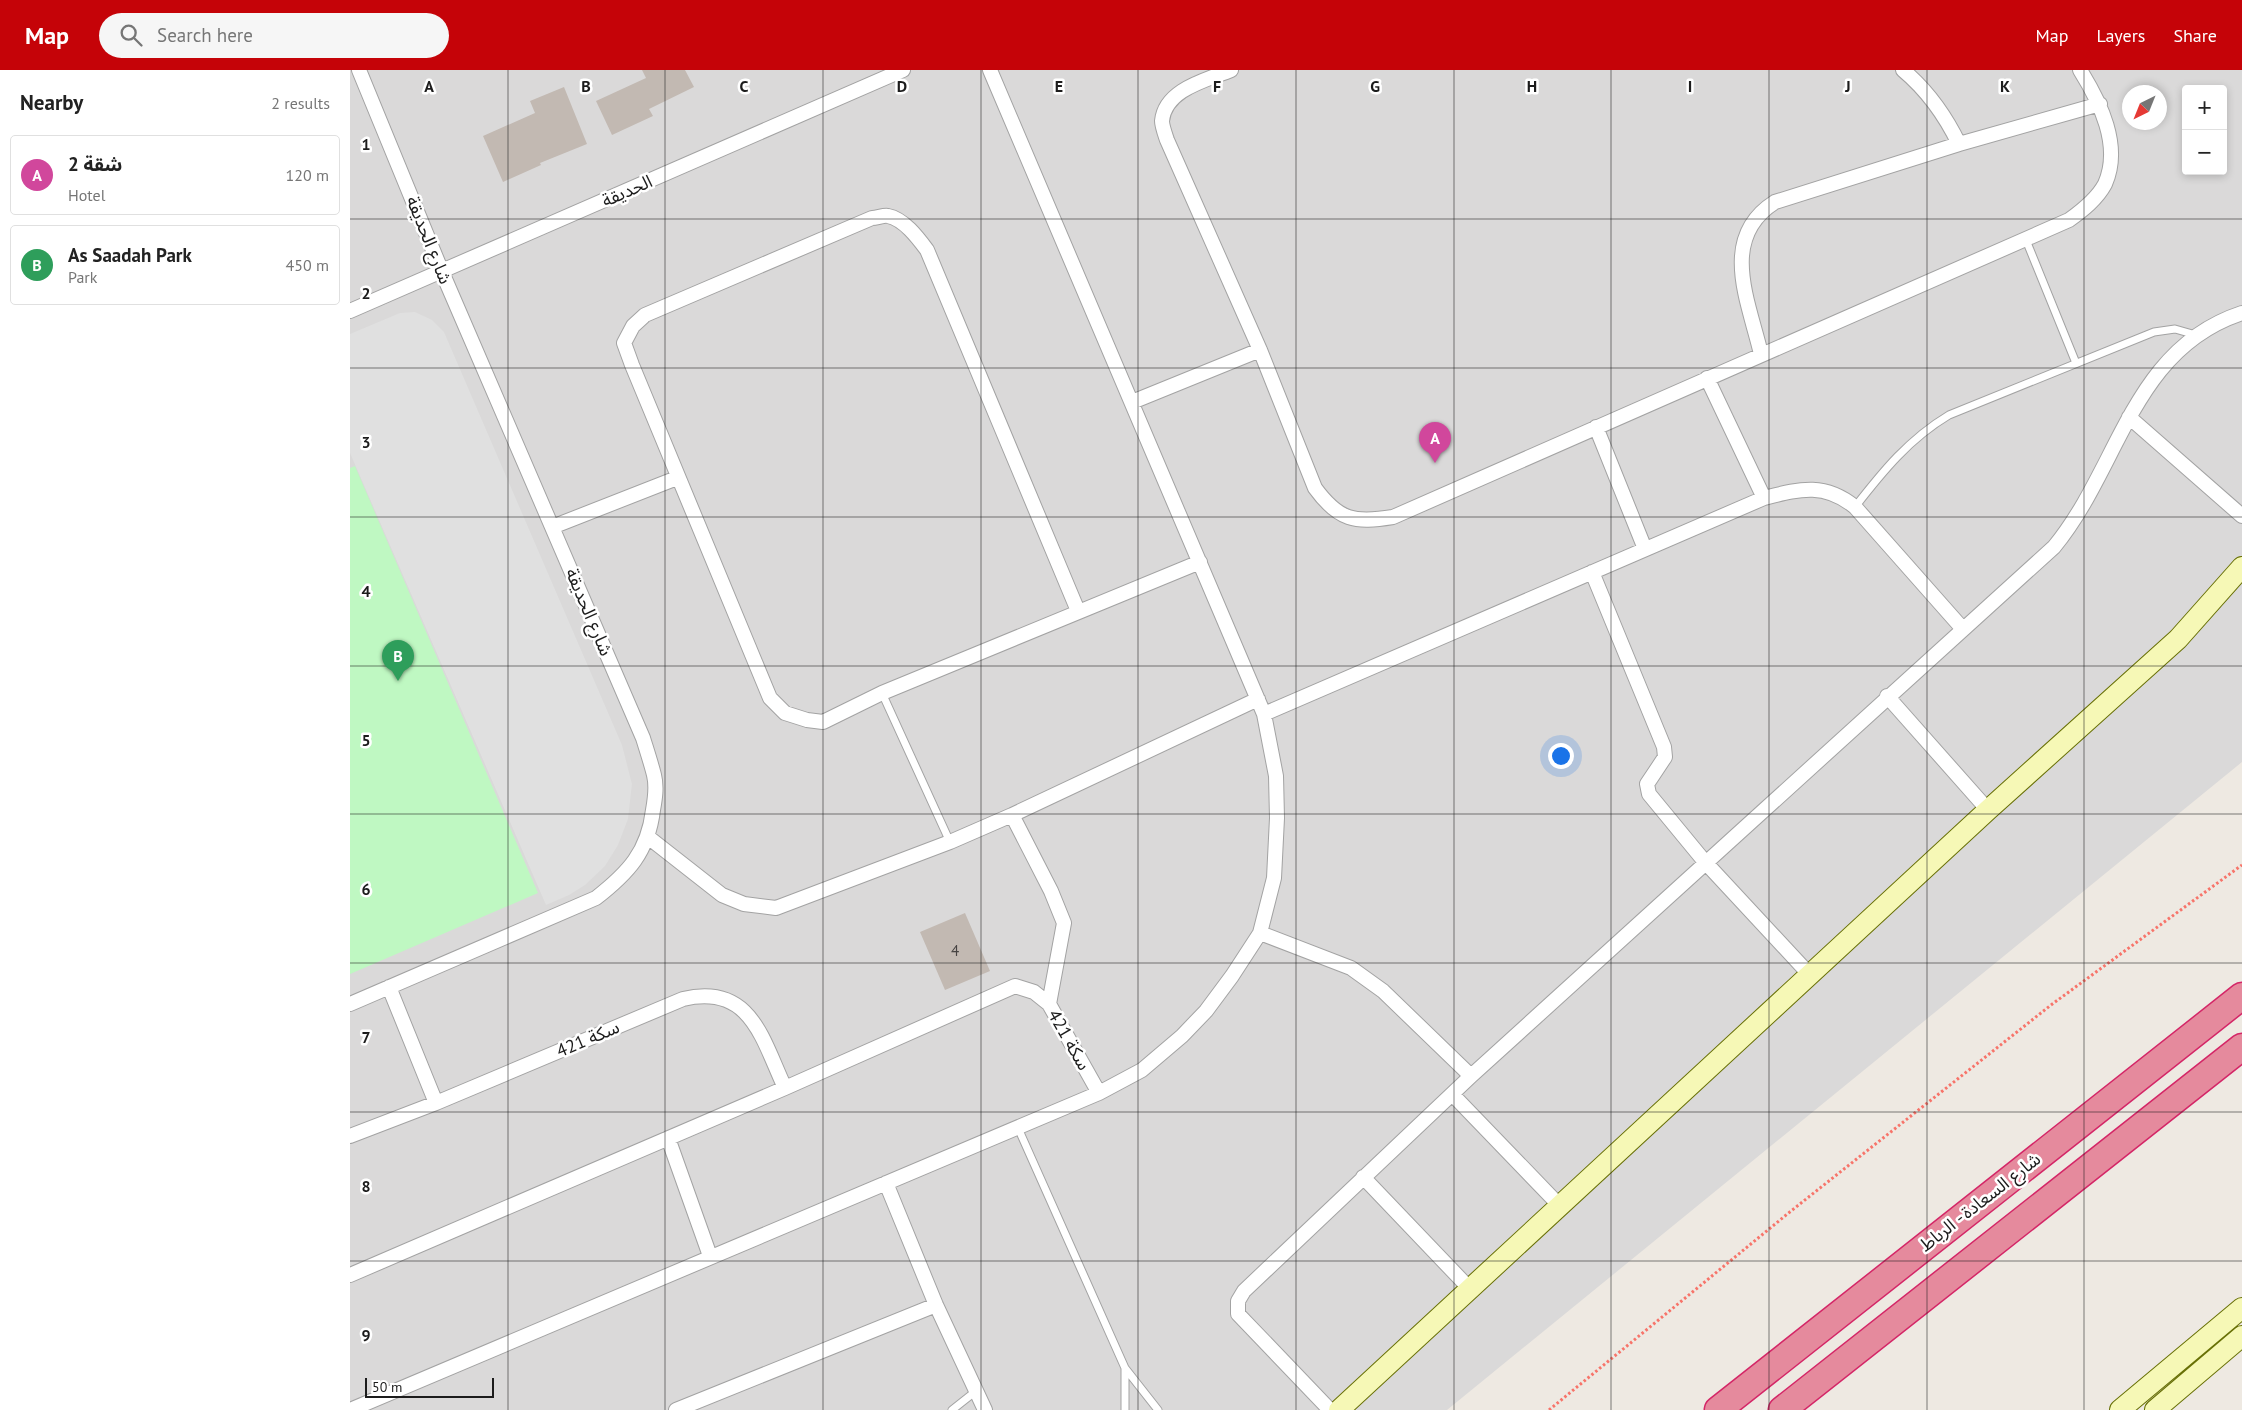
<!DOCTYPE html>
<meta charset="utf-8">
<style>
body{margin:0;font-family:"PT Sans","Noto Sans Arabic",sans-serif;background:#f6f6f6;color:#222}
.controls{position:absolute;right:15px;top:15px;display:grid;overflow:hidden;border-radius:5px;box-shadow:0 2px 8px #0003}
.controls button{width:45px;height:45px;display:grid;place-items:center;padding:0;border:0;border-bottom:1px solid #e0e0e0;background:#fff;color:#222;font:25px sans-serif}
.compass{position:absolute;left:1772px;top:15px;width:45px;height:45px;border-radius:50%;background:#fff;box-shadow:0 2px 8px #0003;rotate:223deg}
.scale{position:absolute;left:15px;bottom:12px;width:129px;box-sizing:border-box;padding-left:5px;border:2px solid #1c1c1c;border-top:0;font-size:14px;line-height:18px;white-space:nowrap;color:#1c1c1c;-webkit-text-stroke:4px #fff;paint-order:stroke}
.you{position:absolute;left:1210px;top:685px;width:18px;height:18px;margin:-12px;border:4px solid #fff;border-radius:50%;background:#1a73e8;box-shadow:0 0 0 8px #1a73e833}
.badge{display:grid;place-items:center;width:32px;height:32px;border-radius:50%;background:#c50308;color:#fff;font-size:16px;font-weight:700}
.pin{position:absolute;translate:-50% -41px;filter:drop-shadow(0 1px 2px #0008)}
.pin::after{content:'';position:absolute;top:26px;width:18px;height:15px;background:inherit;clip-path:polygon(0 0,100% 0,50% 100%)}
.list{margin:0;padding:0;list-style:none}
h2{display:flex;justify-content:space-between;align-items:center;height:65px;margin:0;padding:0 20px;font-size:21px}
h2 small{font-size:16px;font-weight:400;color:#767676}
.list li{display:grid;grid-template-columns:32px 1fr auto;gap:15px;align-items:center;box-sizing:border-box;height:80px;margin:0 10px 10px;padding:0 10px;border:1px solid #e0e0e0;border-radius:5px}
.list b{display:block;font-size:19px;white-space:nowrap}
.list p{margin:0;font-size:16px;white-space:nowrap;color:#767676}
.list em{font-size:16px;font-style:normal;color:#767676}
.icon{flex:none;width:28px;height:28px;fill:none;stroke:currentColor;stroke-width:2;stroke-linecap:round;stroke-linejoin:round}
.map{position:relative;flex:none;width:1892px;height:1340px;overflow:hidden}
header{display:flex;align-items:center;gap:30px;box-sizing:border-box;height:70px;padding:0 25px;background:#c50308;color:#fff}
header strong{font-size:24px}
nav{display:flex;gap:28px;margin-inline-start:auto;font-size:18px}
.search{width:350px;height:45px;background:#f6f6f6;display:flex;align-items:center;gap:12px;box-sizing:border-box;padding:0 18px;border-radius:28px;color:#767676;font-size:19px}
main{display:flex}
aside{flex:1;background:#fff}
.map>svg:first-child{display:block}
</style>
<header>
<strong>Map</strong>
<div class="search"><svg class="icon" aria-label="search" viewBox="0 0 24 24"><circle cx="10" cy="10" r="6"/><path d="M15 15l6 6"/></svg>Search here</div>
<nav><a>Map</a><a>Layers</a><a>Share</a></nav>
</header>
<main>
<aside>
<h2>Nearby<small>2 results</small></h2>
<ul class="list">
<li><span class="badge" style="background:#d1479c">A</span><div><b>شقة 2</b><p>Hotel</p></div><em>120 m</em></li>
<li><span class="badge" style="background:#2e9e5b">B</span><div><b>As Saadah Park</b><p>Park</p></div><em>450 m</em></li>
</ul>
</aside>
<div class="map">
<svg width="1892" height="1340" viewBox="0 0 1892 1340">
<rect width="100%" height="100%" fill="#eee9e2"/>
<path fill="#dad9d9" fill-rule="evenodd" d="M0,0H1892V692L1097,1340H0ZM1836,19H1873V101H1836ZM1780,22H1810V52H1780Z"/>
<path fill="#bff8c2" d="M5,396L188,823L0,904V398Z"/>
<path fill="#e0e0e0" d="M65,242L82,250L94,262L272,675L282,714L278,749L268,775L255,796L235,815L219,825L196,835L0,383V264L50,243Z"/>
<path fill="#c2b9b2" d="M292,0H335L344,17L299,39L303,46L262,65L246,31L296,8Z
M214,17L237,74L190,93L191,95L153,112L133,66L185,43L180,31Z
M615,843L640,901L595,920L570,862Z"/>
<g fill="none" stroke-linecap="round" stroke-linejoin="round">
<g stroke="#a3a3a3" stroke-width="9">
<path id="lane" d="M1676,170L1726,293
M1505,437C1533,401 1559,369 1599,345L1804,262L1825,259L1846,265
M532,623L600,772
M668,1058L775,1298L808,1340
M775,1299V1340
M602,1340L626,1321"/>
</g>
<g stroke="#a3a3a3" stroke-width="16">
<path id="street" d="M881,0C857,10 815,19 812,51C812,56 815,64 817,70L910,280L965,418C989,451 1005,453 1043,447L1719,150C1733,140 1747,129 1755,114C1772,76 1750,32 1730,0
M1553,0C1578,21 1595,45 1609,74
M0,241L553,0
M1411,284C1399,232 1368,168 1425,132L1609,74L1750,34
M1357,308L1414,428
M782,332L910,280
M1779,347L1892,446
M1246,357L1295,479
M202,457L327,408
M1242,502L1314,677L1315,687L1297,714L1299,724L1355,792L1460,905
M728,541L577,180C568,168 554,149 538,146C534,145 527,148 522,148L295,245L283,256L274,273L282,295L420,628L435,643L457,650L473,652L532,623L850,492
M1537,626L1638,740
M914,644L1414,428C1450,419 1474,412 1505,437L1612,558
M662,745L701,821L714,853L699,934
M298,767L372,825L394,834L426,838L600,772L662,745L908,629
M910,863L1001,898L1033,921L1121,1006
M39,917L86,1033
M0,934L246,828C278,803 298,782 303,740C305,729 307,717 304,705C301,693 297,681 293,668L92,202L9,0
M1102,1024L1210,1136
M0,1066L86,1033L333,929C401,913 412,969 435,1018
M318,1068L360,1186
M1013,1107L1120,1219
M536,1113L586,1235L635,1340
M0,1205L435,1018L665,916L684,922L699,934L749,1023
M0,1340L749,1023L792,1000L832,966L856,941L882,906L910,863L924,808L927,748L926,706L914,644L640,0
M326,1340L586,1235
M980,1340L888,1244V1231L894,1221L1121,1006L1704,477C1770,397 1782,279 1892,243"/>
</g>
<g stroke="#687006" stroke-width="22">
<path id="secondary" d="M989,1340L1638,740L1828,569L1892,497
M1770,1340L1892,1238
M1805,1340L1892,1266"/>
</g>
<g stroke="#d42667" stroke-width="29">
<path id="highway" d="M1368,1340L1892,926
M1432,1340L1892,977"/>
</g>
<path stroke="#f7746a" stroke-width="3" stroke-dasharray="2.5 2.5" stroke-linecap="butt" d="M1199,1340L1441,1141L1701,935L1892,795"/>
<use href="#lane" stroke="#fff" stroke-width="7"/>
<use href="#street" stroke="#fff" stroke-width="14"/>
<use href="#secondary" stroke="#f6f8b6" stroke-width="20"/>
<use href="#highway" stroke="#e58a9d" stroke-width="26"/>
</g>
<path fill="none" stroke="#1c1c1c" stroke-width="1" stroke-opacity="0.55" d="M158,0V1340M315,0V1340M473,0V1340M631,0V1340M788,0V1340M946,0V1340M1104,0V1340M1261,0V1340M1419,0V1340M1577,0V1340M1734,0V1340M0,149H1892M0,298H1892M0,447H1892M0,596H1892M0,744H1892M0,893H1892M0,1042H1892M0,1191H1892"/>
<g text-anchor="middle" stroke-width="5" stroke-linejoin="round" paint-order="stroke">
<g font-size="15" fill="#464342">
<text x="605" y="886">4</text>
</g>
<g font-size="18" fill="#1c1c1c" stroke="#fff">
<text transform="translate(277 121) rotate(-24)" y="6">الحديقة</text>
<text transform="translate(79 170) rotate(68)" y="6">شارع الحديقة</text>
<text transform="translate(239 542) rotate(67)" y="6">شارع الحديقة</text>
<text transform="translate(238 969) rotate(-23)" y="6">سكة 421</text>
<text transform="translate(719 970) rotate(60)" y="6">سكة 421</text>
<text transform="translate(1630 1132) rotate(-38)" y="6">شارع السعادة - الرباط</text>
</g>
</g>
<g font-size="16" text-anchor="middle" font-weight="bold" fill="#1c1c1c" stroke="#fff" stroke-width="5" stroke-linejoin="round" paint-order="stroke">
<text x="79" y="22">A</text>
<text x="236" y="22">B</text>
<text x="394" y="22">C</text>
<text x="552" y="22">D</text>
<text x="709" y="22">E</text>
<text x="867" y="22">F</text>
<text x="1025" y="22">G</text>
<text x="1182" y="22">H</text>
<text x="1340" y="22">I</text>
<text x="1498" y="22">J</text>
<text x="1655" y="22">K</text>
<text x="16" y="80">1</text>
<text x="16" y="229">2</text>
<text x="16" y="378">3</text>
<text x="16" y="527">4</text>
<text x="16" y="676">5</text>
<text x="16" y="825">6</text>
<text x="16" y="973">7</text>
<text x="16" y="1122">8</text>
<text x="16" y="1271">9</text>
</g>
</svg>
<div class="controls">
<button>+</button>
<button>−</button>
</div>
<svg class="compass" viewBox="-18 -18 36 36"><path d="M0-13l5 13h-10z" fill="#e53935"/><path d="M0 13l5-13h-10z" fill="#767676"/></svg>
<div class="scale">50 m</div>
<div class="you"></div>
<div class="pin badge" style="left:1085px;top:393px;background:#d1479c">A</div>
<div class="pin badge" style="left:48px;top:611px;background:#2e9e5b">B</div>
</div>
</main>
